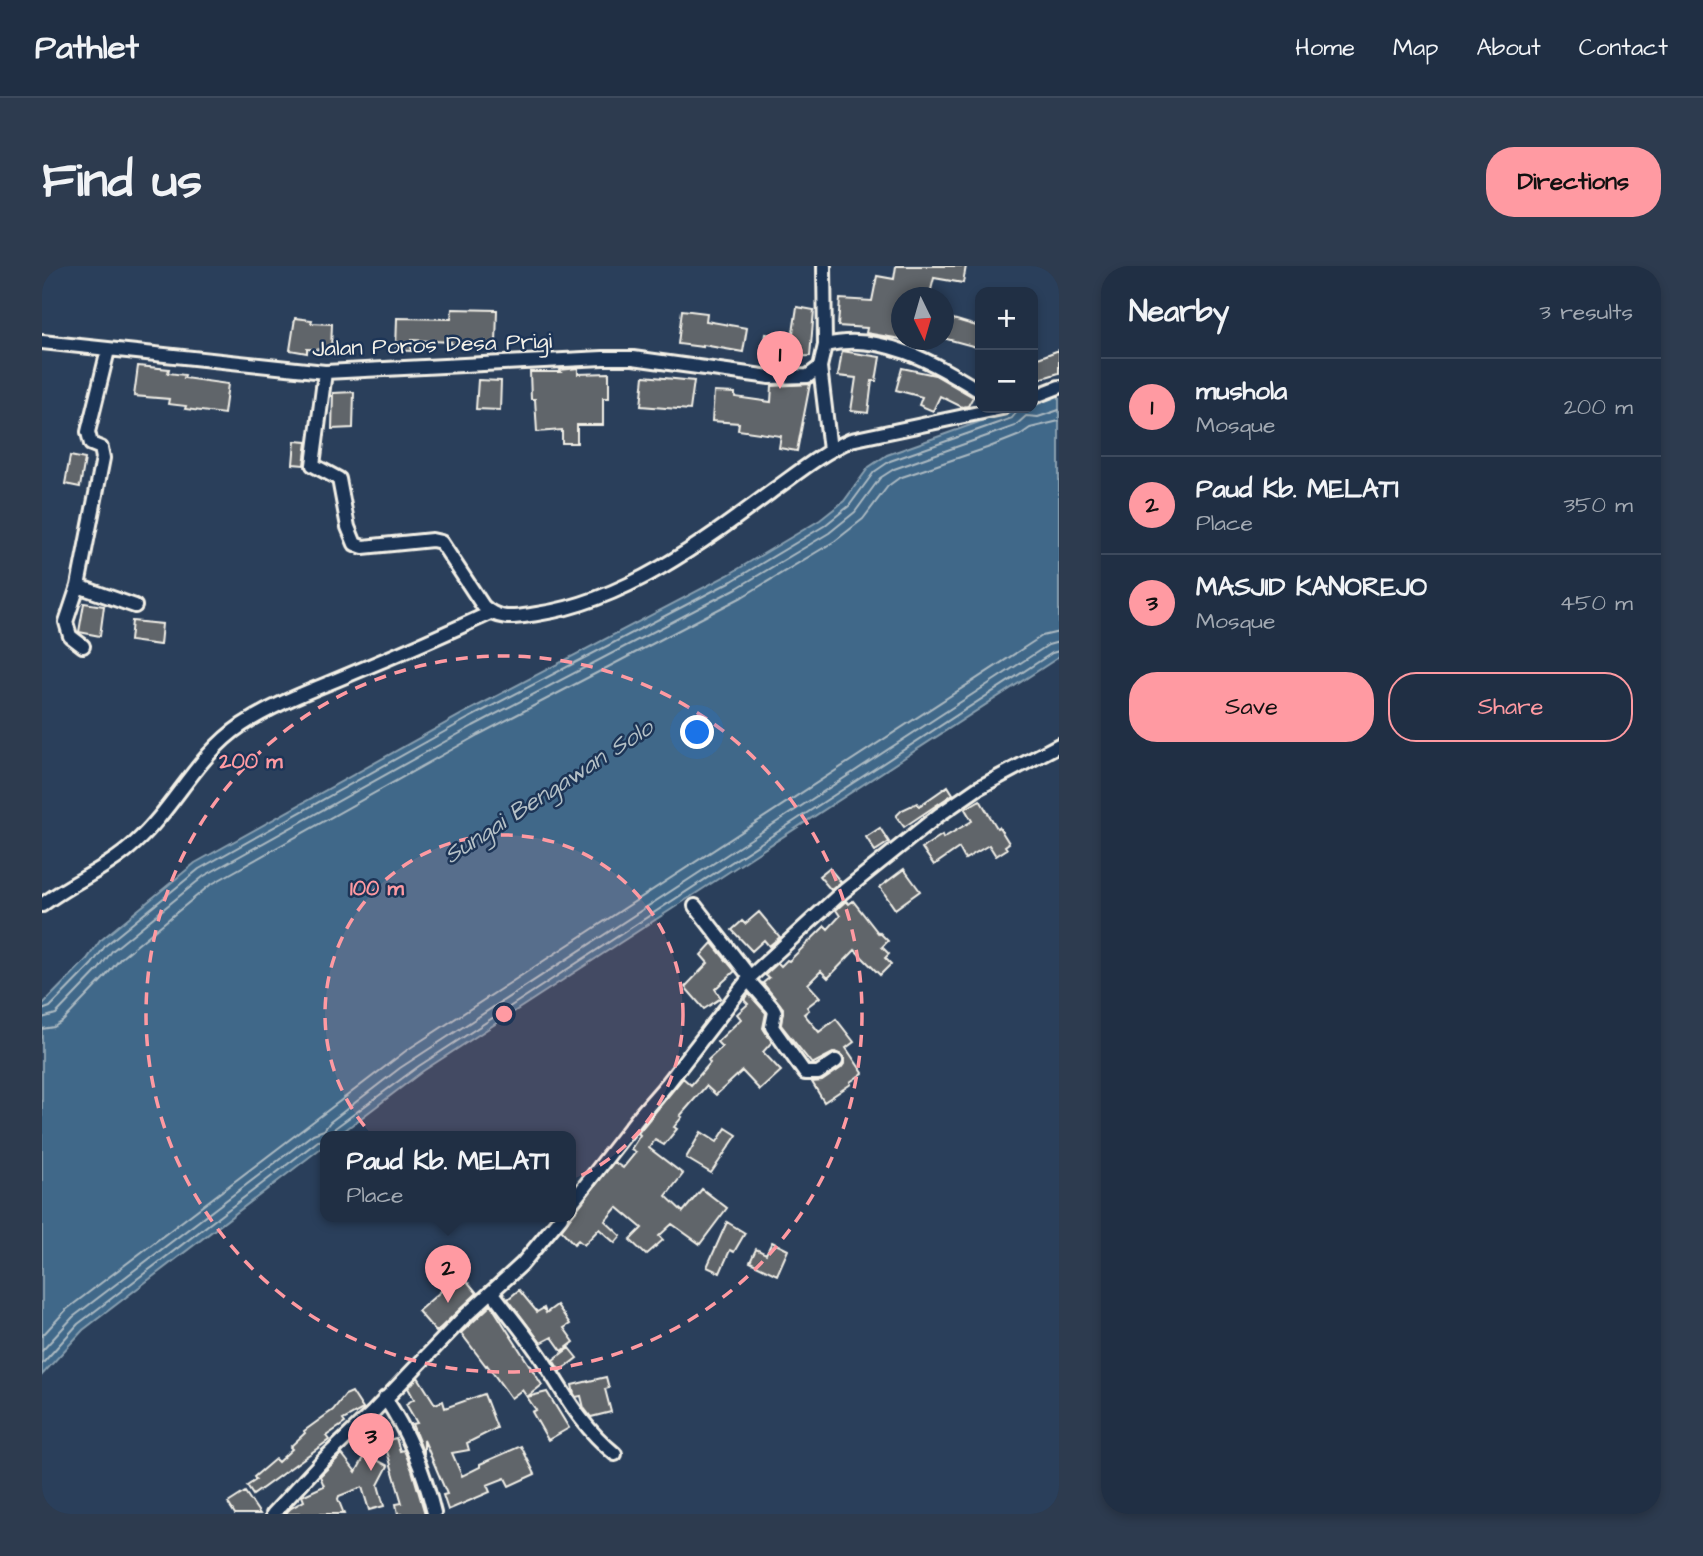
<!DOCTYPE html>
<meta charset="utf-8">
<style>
body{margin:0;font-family:"Architects Daughter",sans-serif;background:#2d3b4f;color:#f1f3f6}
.controls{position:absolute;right:21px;top:21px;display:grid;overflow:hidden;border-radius:14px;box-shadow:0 4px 10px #0003}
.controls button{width:63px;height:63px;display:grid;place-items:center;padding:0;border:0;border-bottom:2px solid #3d4a5d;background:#202f44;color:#f1f3f6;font:35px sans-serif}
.compass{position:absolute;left:849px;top:21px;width:63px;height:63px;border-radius:50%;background:#202f44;box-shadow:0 4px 10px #0003;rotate:175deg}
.you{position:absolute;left:656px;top:467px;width:24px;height:24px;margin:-18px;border:5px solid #fff;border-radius:50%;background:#1a73e8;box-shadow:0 0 0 10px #1a73e833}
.badge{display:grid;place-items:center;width:46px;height:46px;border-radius:50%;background:#ff9aa2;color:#111;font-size:23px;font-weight:700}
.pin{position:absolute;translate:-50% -58px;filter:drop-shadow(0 2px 4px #0008)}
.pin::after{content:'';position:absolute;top:37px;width:24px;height:21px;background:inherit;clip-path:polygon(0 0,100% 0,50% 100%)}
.popup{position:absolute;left:278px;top:865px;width:256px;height:91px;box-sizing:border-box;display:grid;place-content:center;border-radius:14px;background:#202f44;filter:drop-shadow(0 2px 5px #0005);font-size:23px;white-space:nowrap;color:#a2a9b2}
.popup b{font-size:26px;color:#f1f3f6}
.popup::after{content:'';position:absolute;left:50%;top:100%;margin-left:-14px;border:14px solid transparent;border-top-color:#202f44}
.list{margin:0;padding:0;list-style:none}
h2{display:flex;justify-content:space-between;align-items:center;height:91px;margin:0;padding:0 28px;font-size:30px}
h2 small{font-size:23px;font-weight:400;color:#a2a9b2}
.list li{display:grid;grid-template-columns:46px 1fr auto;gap:21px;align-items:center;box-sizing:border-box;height:98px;padding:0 28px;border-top:2px solid #3d4a5d}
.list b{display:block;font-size:26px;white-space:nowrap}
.list p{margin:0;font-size:23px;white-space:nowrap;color:#a2a9b2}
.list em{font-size:23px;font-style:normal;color:#a2a9b2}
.actions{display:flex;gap:14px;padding:21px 28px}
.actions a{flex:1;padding:16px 0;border:2px solid #ff9aa2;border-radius:28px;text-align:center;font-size:24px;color:#ff9aa2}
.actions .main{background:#ff9aa2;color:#111}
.map{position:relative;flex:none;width:1017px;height:1248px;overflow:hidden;border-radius:28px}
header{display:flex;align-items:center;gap:42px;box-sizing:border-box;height:98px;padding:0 35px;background:#202f44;border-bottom:2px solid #3d4a5d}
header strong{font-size:33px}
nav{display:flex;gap:38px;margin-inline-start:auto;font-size:24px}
.intro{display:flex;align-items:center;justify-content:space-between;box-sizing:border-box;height:168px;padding:0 42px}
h1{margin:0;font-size:49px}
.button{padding:18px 32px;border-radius:28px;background:#ff9aa2;color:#111;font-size:24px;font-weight:700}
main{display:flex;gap:42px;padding:0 42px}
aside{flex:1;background:#202f44;border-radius:28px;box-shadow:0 4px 10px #0003}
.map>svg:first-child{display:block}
</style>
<header>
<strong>Pathlet</strong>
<nav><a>Home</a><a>Map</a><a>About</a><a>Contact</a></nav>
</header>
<div class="intro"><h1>Find us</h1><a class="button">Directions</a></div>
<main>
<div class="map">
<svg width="1017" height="1248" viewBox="0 0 1017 1248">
<rect width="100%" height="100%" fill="#2a3f5b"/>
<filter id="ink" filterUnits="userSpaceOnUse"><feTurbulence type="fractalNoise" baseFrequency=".0143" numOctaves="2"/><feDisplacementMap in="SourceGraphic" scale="14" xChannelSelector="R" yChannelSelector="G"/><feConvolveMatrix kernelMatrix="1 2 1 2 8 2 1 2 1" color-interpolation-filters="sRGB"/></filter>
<g filter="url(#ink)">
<path fill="#416889" stroke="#899faf" stroke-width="2" d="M1017,128V391L381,805L294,871H284L283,879L41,1064L0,1109V739L45,693L58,675L153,597L424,446L686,309L778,254L802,235L827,201L845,189L976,142H991V137Z"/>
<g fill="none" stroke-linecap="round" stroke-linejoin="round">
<path stroke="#acbac2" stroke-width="2" d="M0,744L8,741L50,698L64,679L157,603L427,452L690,315L782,260L807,240L832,206L848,195L970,152L974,147L975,142
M0,752L14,748L57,703L70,685L162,610L431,460L695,322L787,267L813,246L838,212L852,203L973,160L984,150L996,151L1017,144
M0,763L12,761L21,755L63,711L78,693L168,619L436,469L700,331L793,275L821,253L846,220L857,212L945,182L978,169L988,162L1017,155
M290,871L293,862L377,800L1010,387L1017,385
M0,1070L25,1043L365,784L1000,370L1017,366
M0,1085L31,1051L271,868L282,864L288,856L358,802L1006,379L1017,376
M0,1098L36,1058L276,875L284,874"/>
</g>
<path fill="#60656b" stroke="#f4f1e8" stroke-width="2" d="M854,0H924L921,17L892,12L887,32H859V73L824,67L825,62L796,60L798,33L830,35L835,10L852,13Z
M755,41L772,44L768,90L745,91L721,86L724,68L750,73Z
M410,43L455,44L454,78L424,79L408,78L409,76L370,74L369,85L354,84L355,52L409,53Z
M640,44L665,47L664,55L705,62L701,86L661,79V81L636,78Z
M901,50L938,61V82L901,72Z
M253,52L270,54L269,57L290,58L289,84L265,83V87L248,84Z
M1017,84V107L991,115V94Z
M800,85L838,91L834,115H830L826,147L809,145L814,112L796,110Z
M96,100L127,103L126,107L143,109L142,112L186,118L182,148L143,143L144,140L126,138L127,133L92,130Z
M536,102V108L567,107V132H561V159H535V177H520V164L495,166L493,133H489L488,106H519L518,104Z
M860,102L893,109L931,131L926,140L920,141L898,130L891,145L877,139L880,131L854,124Z
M602,110L652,115L648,144L599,140Z
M436,114L459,115L458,144L434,143Z
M768,118L755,185L737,182L739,170L696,164L697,157L670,155L672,126L693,127V131L729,136L730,120Z
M312,126L311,162L290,163L291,127Z
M253,175L265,176L262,199L251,198Z
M28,190L43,193L38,221L23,218Z
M42,337L62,340L58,370L37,366Z
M90,355L120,358L118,379L88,375Z
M906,520L911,528L862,561L854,550L860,544L875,537L877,540Z
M938,534L955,562L957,561L967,577L963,580L965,583L954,590L947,579L923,593L917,582L892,599L880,582L900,569L901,572L930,555L923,543Z
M838,562L847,576L833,585L824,571Z
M787,602L799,616L789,624L777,610Z
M862,603L878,625L853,643L838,621Z
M804,635L807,638L811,635L837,668L838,667L846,675L840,681L847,688L843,692L849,698L838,709L813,684L786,712L779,705L766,718L778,731L765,741L767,744L762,748L777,766L794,753L812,776L804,782L821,807L808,816L809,818L782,836L770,816L780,815L799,802L802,798V791L793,786L770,798L739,759L741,742L721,717L727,712L723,709L736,697L739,700L745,694L747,695L783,660L786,663L798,650L794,644Z
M717,646L738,671L727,680L722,674L710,685L690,664L700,655L703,658Z
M670,677L693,705L673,723L679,732L662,743L643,721L666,697L659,689Z
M707,728L724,747L721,762L730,776L721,786L739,805L718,824L700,805L674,829L664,820L638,850L640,851L632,861L635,863L622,879L613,874L607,882L641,908L624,930L641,946L660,923L685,942L658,978L630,958L617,970L621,974L604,989L588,974L600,962L575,941L563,955L579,970L573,977L557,963L542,979L536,974L532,978L519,964L528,952L572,896L581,902L594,886L589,883L598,869L596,867L641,812L649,819L668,797L666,794L680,781L675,776L699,753L695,748L706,738L702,734Z
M684,862L695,869L669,907L644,892L659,866L675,876Z
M685,956L703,967L692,986L688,984L678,1007L665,1001Z
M730,976L746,984L735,1009L708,996L714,983L724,988Z
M419,1008L435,1027L394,1066L376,1045Z
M477,1024L495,1046L502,1042L504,1047L515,1039L528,1058L522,1062L532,1076L520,1085L510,1071L499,1077L466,1033Z
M449,1039L500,1119L485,1131L505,1126L527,1162L506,1174L490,1146L494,1144L480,1124L469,1132L445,1099L444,1100L419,1067Z
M527,1082L535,1092L518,1105L511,1094Z
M376,1111L393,1138L401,1135L403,1142L442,1128L455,1162L425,1177L427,1184L410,1187L420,1210L438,1201V1198L479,1180L493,1208L467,1220L463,1212L445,1219L448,1226L406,1244L401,1229L405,1228L382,1174V1188L370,1158L375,1157L364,1138L372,1133L366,1122Z
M564,1111L567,1122L563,1123L569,1146L549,1151L542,1142L539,1130L534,1131L532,1128L530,1119Z
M310,1126L321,1143L301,1154L303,1157L284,1170L287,1174L211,1229L205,1220L214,1214L212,1211L233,1193L236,1196L250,1183L248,1181L263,1167L262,1165L291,1144L303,1129Z
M354,1172L358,1185L362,1184L370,1204L383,1248H356L354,1238L360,1237L342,1175Z
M300,1188L314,1206L324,1188L346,1200L336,1219L342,1240L327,1244L320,1221L297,1230L296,1233L302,1248H243L249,1242L262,1235L260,1230L282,1220L278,1210Z
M203,1226L218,1248H193L186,1237Z"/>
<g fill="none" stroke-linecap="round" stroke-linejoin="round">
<g stroke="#f4f1e8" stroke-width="18">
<path id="minor" d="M782,0L783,79L778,101L788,184
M0,76L283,106L561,92H591L728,111L766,110L778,101
M783,79C839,65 892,97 938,125
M283,106L271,199L297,213L306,261L313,278L321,281L390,274L399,276L441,340C458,356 474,351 495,348C584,335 663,275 733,223C758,205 780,187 809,174L960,142
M991,131L1017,121
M36,320L93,340
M41,380L28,370L24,356L36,320L61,192L59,182L49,178L46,166L66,84
M0,639C30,616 65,603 93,577C133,541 155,489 200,459C235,436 274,423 311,407C357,388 403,368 448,347
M653,640L708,711
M706,714L731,742L733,746L730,761L763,807H776L794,795
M528,939L599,848L626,817L708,711L797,629L897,549L936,522L1017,479
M451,1027C467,1049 485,1070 500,1093C524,1130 538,1159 573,1188
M343,1132C367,1168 382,1205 392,1247
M231,1248L283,1192L331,1146L422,1051L480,998L519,951"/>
</g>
<use href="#minor" stroke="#1d3557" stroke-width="12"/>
</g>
</g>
<circle cx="462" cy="748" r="179" fill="#ff9aa2" fill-opacity=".12"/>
<g fill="none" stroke="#ff9aa2" stroke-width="3.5" stroke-dasharray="12 9">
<circle cx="462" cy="748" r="179"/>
<circle cx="462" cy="748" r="358"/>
</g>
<g text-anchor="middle" stroke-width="5" stroke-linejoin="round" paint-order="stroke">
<g font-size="23" fill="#f4f1e8" stroke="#1d3557">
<text transform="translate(390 78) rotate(-2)" y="8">Jalan Poros Desa Prigi</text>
</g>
<g font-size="24" font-style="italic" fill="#b5c1c7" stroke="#1d3557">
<text transform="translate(506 525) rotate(-33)" y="8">Sungai Bengawan Solo</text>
</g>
</g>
<circle cx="462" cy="748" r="10" fill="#ff9aa2" stroke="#1d3557" stroke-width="3.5"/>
<g font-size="21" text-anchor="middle" font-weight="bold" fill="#ff9aa2" stroke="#1d3557" stroke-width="5" stroke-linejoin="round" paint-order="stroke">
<text x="209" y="502">200 m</text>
<text x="335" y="629">100 m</text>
</g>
</svg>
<div class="controls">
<button>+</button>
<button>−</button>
</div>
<svg class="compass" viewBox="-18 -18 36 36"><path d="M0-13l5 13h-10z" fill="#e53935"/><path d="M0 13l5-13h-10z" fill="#a2a9b2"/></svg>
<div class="you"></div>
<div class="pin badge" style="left:738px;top:123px">1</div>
<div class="pin badge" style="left:406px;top:1037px">2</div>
<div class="popup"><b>Paud Kb. MELATI</b>Place</div>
<div class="pin badge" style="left:329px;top:1205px">3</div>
</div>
<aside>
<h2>Nearby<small>3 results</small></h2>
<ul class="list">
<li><span class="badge">1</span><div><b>mushola</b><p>Mosque</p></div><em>200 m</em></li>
<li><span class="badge">2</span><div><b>Paud Kb. MELATI</b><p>Place</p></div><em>350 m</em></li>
<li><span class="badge">3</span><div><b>MASJID KANOREJO</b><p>Mosque</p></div><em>450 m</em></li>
</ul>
<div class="actions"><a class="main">Save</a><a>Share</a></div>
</aside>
</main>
